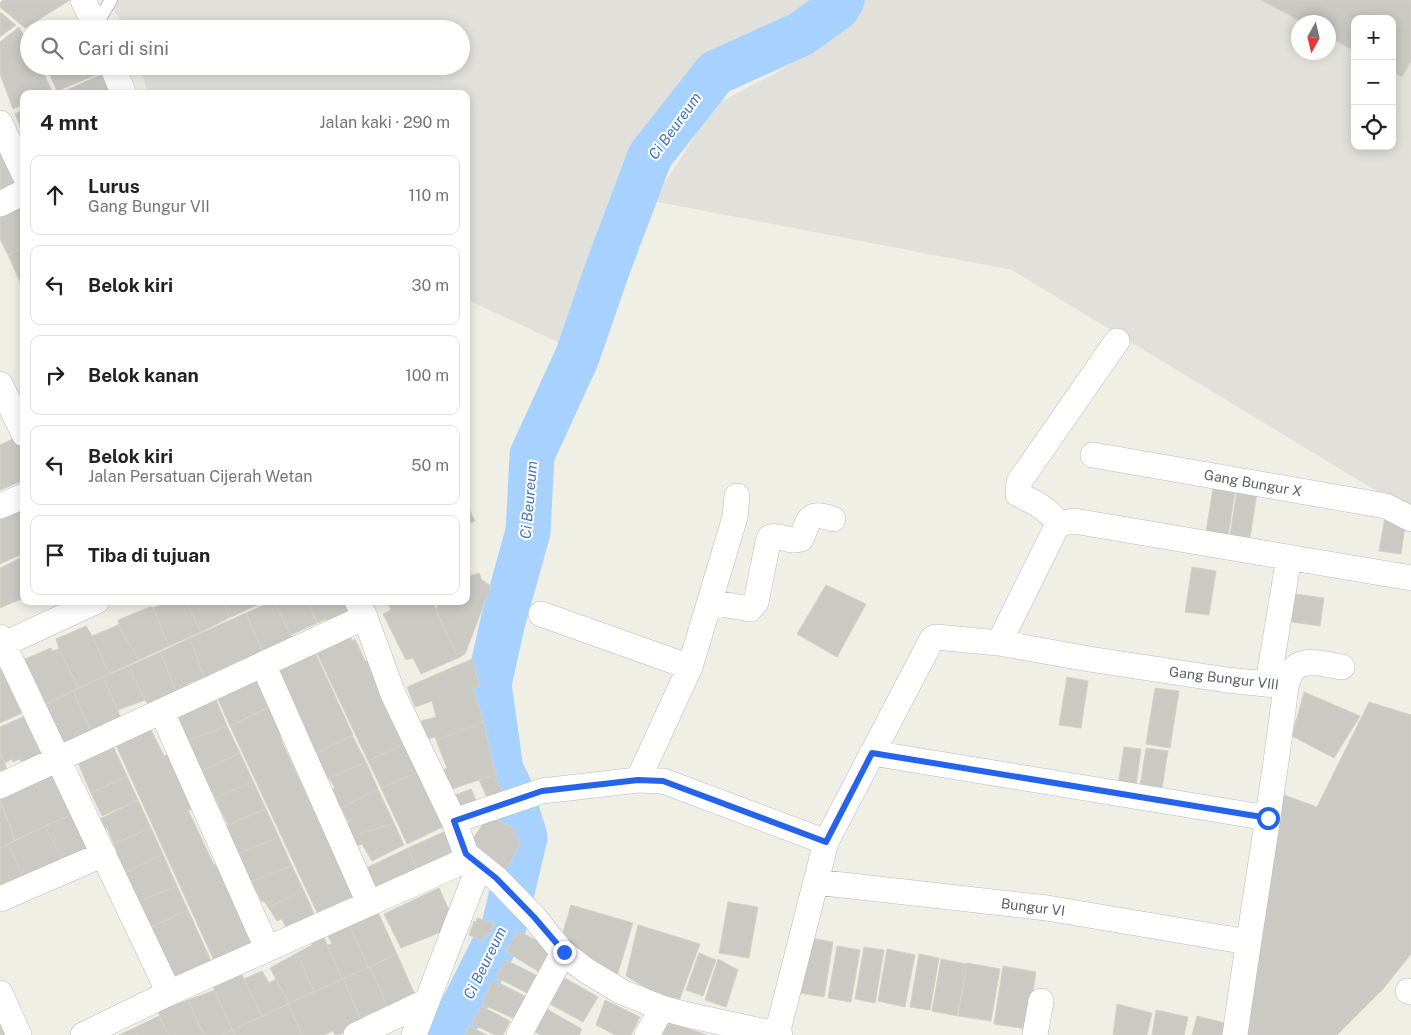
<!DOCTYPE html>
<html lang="id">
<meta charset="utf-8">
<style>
body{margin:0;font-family:"Public Sans",sans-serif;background:#f6f6f6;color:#222}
.controls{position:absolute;right:15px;top:15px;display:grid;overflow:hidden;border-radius:10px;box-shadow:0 2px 12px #0003}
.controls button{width:45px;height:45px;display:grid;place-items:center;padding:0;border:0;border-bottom:1px solid #e0e0e0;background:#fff;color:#222;font:25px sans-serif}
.compass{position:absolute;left:1291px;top:15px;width:45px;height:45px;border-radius:50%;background:#fff;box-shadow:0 2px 12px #0003;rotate:188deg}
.stop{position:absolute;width:15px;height:15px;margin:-11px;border:4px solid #2563eb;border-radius:50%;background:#fff}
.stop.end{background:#2563eb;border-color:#fff;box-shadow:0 1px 5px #0008}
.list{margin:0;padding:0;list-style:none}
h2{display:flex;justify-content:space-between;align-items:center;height:65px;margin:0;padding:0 20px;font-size:21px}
h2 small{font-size:16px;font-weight:400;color:#767676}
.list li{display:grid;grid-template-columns:32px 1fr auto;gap:15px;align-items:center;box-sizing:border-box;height:80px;margin:0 10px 10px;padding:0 10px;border:1px solid #e0e0e0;border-radius:10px}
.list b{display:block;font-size:19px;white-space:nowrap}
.list p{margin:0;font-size:16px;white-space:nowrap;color:#767676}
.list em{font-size:16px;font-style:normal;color:#767676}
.icon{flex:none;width:28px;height:28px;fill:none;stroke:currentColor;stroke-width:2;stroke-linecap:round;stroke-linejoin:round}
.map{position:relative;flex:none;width:1411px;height:1035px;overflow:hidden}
.search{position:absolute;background:#fff;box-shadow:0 2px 12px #0003;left:20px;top:20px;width:450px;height:55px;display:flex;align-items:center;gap:12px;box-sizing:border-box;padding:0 18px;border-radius:28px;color:#767676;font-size:19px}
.panel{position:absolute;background:#fff;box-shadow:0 2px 12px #0003;left:20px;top:90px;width:450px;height:515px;border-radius:10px}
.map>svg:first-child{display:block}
</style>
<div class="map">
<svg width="1411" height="1035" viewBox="0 0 1411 1035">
<rect width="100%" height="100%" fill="#f0efe6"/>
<path fill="#e1e0da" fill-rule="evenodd" d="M106,0H821L810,11L724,57L646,146L568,347L466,299V94H148L140,66H461V29H128Z
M855,0H1411V512L1012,270L653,201L715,105L783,69L827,35ZM1355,19H1392V146H1355ZM1298,22H1328V52H1298Z"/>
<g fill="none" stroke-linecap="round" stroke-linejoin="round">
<path stroke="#a7d2ff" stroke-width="45" d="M449,1035L504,926L525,837L509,786L501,770L489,684L503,621L528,532L532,455L577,357L607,270L650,156L715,73L801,34L837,8L842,0"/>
</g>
<path fill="#cbc9c3" stroke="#d5d1c4" d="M3,0H70L25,28L0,7V3Z
M1261,0H1411V61L1402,77L1392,72V19H1355V51L1328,37V22H1302Z
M0,12L16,25L0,37Z
M71,20L76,29H49Z
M19,27L29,46V66H40L52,91L46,94H24V104L13,109L0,74V42Z
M46,66H101L103,72L57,91Z
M102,74L110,94H66L65,91Z
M24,110V135L15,114Z
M0,149L24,189L0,198Z
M24,206V247L8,255L0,239V217Z
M24,247V286H22L8,255Z
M19,436L24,447V480L0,490V445Z
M1213,488L1235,492L1228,536L1206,532Z
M1237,490L1257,493L1250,538L1230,535Z
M24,502V553L0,564V515Z
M466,502L475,521L471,523L466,511Z
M1385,516L1406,519L1401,554L1379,551Z
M20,558L24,566V598L0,608V568Z
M1192,567L1216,571L1209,615L1185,612Z
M479,573L482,580L491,586L465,654L458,658L435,608L438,607L435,601H466V577Z
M826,585L866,604L837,657L797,634Z
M1289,593L1324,598L1320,626L1285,621Z
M171,601H185L201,632L169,646L153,608Z
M185,601H222L229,618L201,632Z
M222,601H257L259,604L229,618Z
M273,601L293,639L263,653L246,613Z
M273,601H308L317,623L291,635Z
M308,601H348L354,614L330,626L327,619L317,623Z
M387,601H432L458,658L421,674L413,658L406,660L383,614L391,610Z
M150,607L153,608L169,646L139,660L118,625L119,624L118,620Z
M246,613L263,653L205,680L190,638Z
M118,625L139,660L109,674L92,636Z
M86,626L92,636L109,674L79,688L59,649L56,639Z
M349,633L352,641L355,639L365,661L370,660L413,740L368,761L315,649Z
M190,638L205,680L197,687L194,681L187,684L190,689L178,695L160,652Z
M51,648L52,651L59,649L79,688L43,705L23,660Z
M314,650L353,735L314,754L271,669Z
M160,652L178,695L150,707L145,700L129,666Z
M472,659L480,686L473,688L484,722L436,740L435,737L427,739L421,721L436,717L432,701L415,707L407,687Z
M0,663L29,710L0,723Z
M129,666L145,700L118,710L103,677Z
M254,676L269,707L230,726L216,695Z
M103,677L122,720L92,733L73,691Z
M1067,677L1088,681L1081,728L1059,725Z
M1155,688L1179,691L1170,748L1146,744Z
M73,691L92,733L64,746L43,706Z
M1304,692L1360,716L1334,758L1292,736Z
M214,695L227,726L187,741L174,713Z
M1369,702L1411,715V954L1383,989L1337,1035H1246L1281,794L1317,807Z
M269,707L284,734L280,735L283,744L326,837L330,836L358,902L320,919L230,726Z
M27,715L44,754L23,765L20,759L13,762L12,759L5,763L0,752V727Z
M484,722L492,760L497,774L452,789L443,770L447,768L436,740Z
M227,726L240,753L202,771L187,741Z
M150,728L164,756L168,754L193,809L188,810L214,865L219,863L254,947L216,965L115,743Z
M352,735L366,762L325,780L314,754Z
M413,740L425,769L381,788L368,761Z
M112,744L127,776L91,793L77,761Z
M1124,747L1141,749L1135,794L1117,792Z
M1146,748L1168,751L1162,789L1140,786Z
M0,752L7,769L0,771Z
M240,753L253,781L215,798L202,771Z
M366,762L378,789L337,810L330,790L335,788L329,778Z
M421,771L451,823L407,844L381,788Z
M59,772L77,812L15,840L0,799Z
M495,775L504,795L489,802L479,780Z
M127,776L138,800L102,816L91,793Z
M253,781L266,809L228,825L215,798Z
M378,789L394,823L350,837L344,826L349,823L341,808Z
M471,789L478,804L462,811L455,795Z
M138,800L151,828L114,844L107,828L104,829L100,819Z
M0,801L15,840L0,848Z
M266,809L279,837L237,854L225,826Z
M77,812L94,851L65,865L45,826Z
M489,816L513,828L520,843L505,872L466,848Z
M394,823L404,845L372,861L362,844L354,847L350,837Z
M45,826L65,865L25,885L9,844Z
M151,828L163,854L122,874L110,845Z
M444,832L455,858L419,874L408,848Z
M279,837L292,866L250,882L237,854Z
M9,844L23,880L0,890V848Z
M408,848L419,874L377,893L366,868Z
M163,854L177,886L139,901L122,874Z
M292,866L304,891L268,907L264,901L262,902L251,881Z
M177,886L188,910L151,927L139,901Z
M439,888L449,910L441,932L401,948L384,914Z
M304,891L317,920L286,928L282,919L277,921L268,907Z
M728,902L758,907L749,958L719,953Z
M571,905L633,923L617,976L579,957L563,932Z
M188,910L213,965L174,985L148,929Z
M377,910L397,954L368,967L349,924Z
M477,918L494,923L490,935L486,933L483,941L469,935L474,921L476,922Z
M349,924L368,967L342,979L327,945L332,944L328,936L337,932L336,928Z
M638,925L700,944L679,1001L653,992L626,976Z
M519,931L552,949L539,972L505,951Z
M323,935L342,979L314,992L297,953L312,945L311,940Z
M803,937L833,942L824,997L793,992Z
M837,946L860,950L851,1002L828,998Z
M864,947L884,950L875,1003L855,999Z
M887,949L915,955L905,1007L878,1001Z
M297,953L314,992L289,1003L270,968Z
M699,953L716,960L703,996L686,990Z
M397,954L416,997L387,1006L370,967Z
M919,954L939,958L930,1010L910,1007Z
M718,959L738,970L726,1007L705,1000Z
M941,959L967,964L957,1016L932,1011Z
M506,960L536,975L527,993L496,977Z
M967,963L1000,969L991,1021L958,1016Z
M1003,966L1036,972L1027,1029L994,1024Z
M368,967H370L387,1006L360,1018L343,979Z
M262,971L269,983L276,979L289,1003L262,1016L244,979Z
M241,973L262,1016L232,1030L213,986Z
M563,977L598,997L583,1022L548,1003Z
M343,979L364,1025L338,1035H335L333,1031L324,1035H302L288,1004Z
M493,980L527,997L515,1019L482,1004Z
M215,990L232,1030L221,1035H204L188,1000Z
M188,1000L204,1035H169L158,1012L164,1009V1008Z
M605,1000L640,1017L631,1035H615L596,1025Z
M288,1004L302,1035H235L232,1030Z
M1117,1004L1152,1013L1147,1035H1113Z
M481,1006L510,1021L503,1035H495L472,1024Z
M543,1007L582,1029L579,1035H540L534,1031Z
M1156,1010L1188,1017L1184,1035H1152Z
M159,1016L169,1035H137L134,1028Z
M1197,1016L1229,1024L1226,1035H1192Z
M0,1018L15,1035H0Z
M675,1024L707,1035H661L667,1025Z
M469,1026L487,1035H465Z
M134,1028L137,1035H119Z
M232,1030L235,1035H221Z"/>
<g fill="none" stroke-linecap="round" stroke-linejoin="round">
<g stroke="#b8bbc0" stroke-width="14">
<path id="lane" d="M96,25L111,0"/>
</g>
<g stroke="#b8bbc0" stroke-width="26">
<path id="street" d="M83,0L97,29
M112,66L124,94
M0,123L24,174
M0,204L24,192
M0,384L24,434
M1093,455L1386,506L1411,519
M0,506L24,496
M1058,524C1047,507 1035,503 1018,494L1019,482L1117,341
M357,601L365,617L393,694L454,821L466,854L496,878L534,917L563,953L587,971L622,992L662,1008L688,1015L780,1035
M710,602L750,609L756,602L768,542L770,537C781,534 789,543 801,539C810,520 806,510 833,519
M541,614L690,667L638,780
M0,637L169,993
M999,643L1058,524L1074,521L1411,578
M0,646L97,601
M263,664L369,903
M690,667L735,517L737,496
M1268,683L1289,557
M1286,686C1288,681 1289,675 1292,671C1302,656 1328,665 1342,667
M162,712L267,948
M872,753L1268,818
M0,786L365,617
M454,821L542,791L638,780L663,781L826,842
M816,882L1047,908L1248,942
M0,899L104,854
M1408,991L1411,992
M0,993L19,1035
M777,1034L826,842L932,639L936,637L999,643L1089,659L1227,680L1286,686C1272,803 1251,919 1235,1035
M83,1035L169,993L453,866L462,861L466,854
M356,1035L425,1002
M414,1035L479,866
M519,1035L563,953
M647,1035L662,1008
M1035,1035L1041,1001"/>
</g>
<use href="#lane" stroke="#fff" stroke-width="12"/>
<use href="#street" stroke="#fff" stroke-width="25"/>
</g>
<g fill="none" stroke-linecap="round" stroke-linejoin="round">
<path stroke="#2563eb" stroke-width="6" d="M564,952L534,917L496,878L466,854L454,821L542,791L638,780L663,781L826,842L872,753L1268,818"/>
</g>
<g text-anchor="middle" stroke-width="4" stroke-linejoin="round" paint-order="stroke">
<g font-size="14" fill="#5d6167" stroke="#fff">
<text transform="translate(1253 483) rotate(10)" y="5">Gang Bungur X</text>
<text transform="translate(1224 678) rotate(7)" y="5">Gang Bungur VIII</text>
<text transform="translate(1033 907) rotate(7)" y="5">Bungur VI</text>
</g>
<g font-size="15" font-style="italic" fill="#4176be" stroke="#fff">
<text transform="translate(675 126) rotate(-54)" y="5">Ci Beureum</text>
<text transform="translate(529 500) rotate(-85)" y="5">Ci Beureum</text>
<text transform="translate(485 963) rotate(-64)" y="5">Ci Beureum</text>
</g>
</g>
</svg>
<div class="controls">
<button>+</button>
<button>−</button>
<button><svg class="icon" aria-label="locate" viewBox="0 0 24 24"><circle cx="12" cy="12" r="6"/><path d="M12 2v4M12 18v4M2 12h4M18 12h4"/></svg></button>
</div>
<svg class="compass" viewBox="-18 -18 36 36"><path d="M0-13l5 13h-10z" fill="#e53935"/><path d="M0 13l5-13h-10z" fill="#767676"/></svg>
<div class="stop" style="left:1268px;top:818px"></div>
<div class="stop end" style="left:564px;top:952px"></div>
<div class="search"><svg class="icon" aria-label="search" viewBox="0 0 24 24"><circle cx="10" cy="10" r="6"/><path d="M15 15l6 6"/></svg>Cari di sini</div>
<section class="panel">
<h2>4 mnt<small>Jalan kaki · 290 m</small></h2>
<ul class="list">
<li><svg class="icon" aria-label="ahead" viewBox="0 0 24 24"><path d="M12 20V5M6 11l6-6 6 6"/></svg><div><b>Lurus</b><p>Gang Bungur VII</p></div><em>110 m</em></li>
<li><svg class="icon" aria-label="left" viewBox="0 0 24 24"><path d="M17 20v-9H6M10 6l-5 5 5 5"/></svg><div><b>Belok kiri</b></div><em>30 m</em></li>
<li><svg class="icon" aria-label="right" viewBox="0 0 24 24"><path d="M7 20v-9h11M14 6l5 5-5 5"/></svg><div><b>Belok kanan</b></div><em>100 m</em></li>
<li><svg class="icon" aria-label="left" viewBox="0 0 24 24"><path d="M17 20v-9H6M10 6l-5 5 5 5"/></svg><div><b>Belok kiri</b><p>Jalan Persatuan Cijerah Wetan</p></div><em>50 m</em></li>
<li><svg class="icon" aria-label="arrive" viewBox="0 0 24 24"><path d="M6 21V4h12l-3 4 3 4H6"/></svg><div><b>Tiba di tujuan</b></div></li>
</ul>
</section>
</div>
